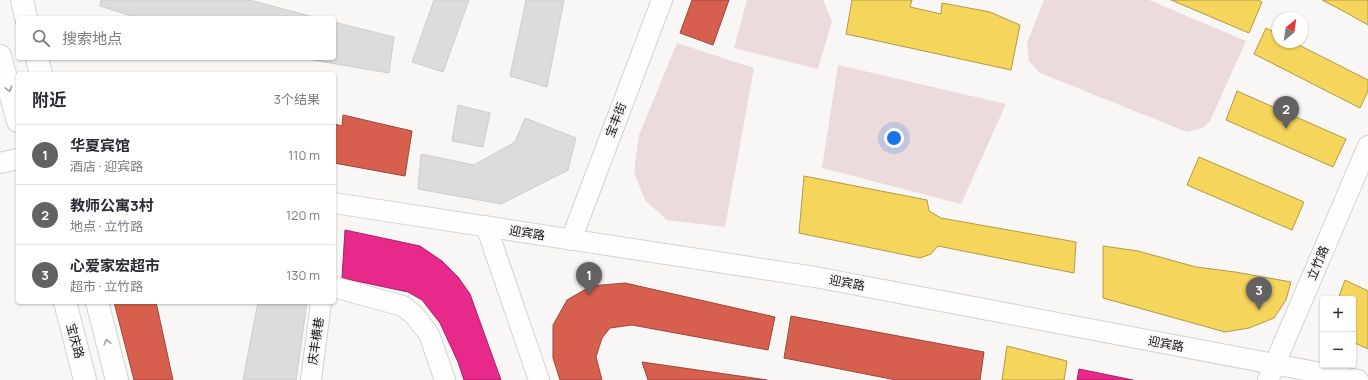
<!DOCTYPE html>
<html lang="zh">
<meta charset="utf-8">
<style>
body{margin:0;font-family:Manrope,"Noto Sans SC",sans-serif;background:#f2f2f3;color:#2b2b33}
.controls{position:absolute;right:12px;bottom:12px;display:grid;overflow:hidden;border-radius:4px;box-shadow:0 1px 3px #0004}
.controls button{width:36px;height:36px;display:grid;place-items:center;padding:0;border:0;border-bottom:1px solid #e1e1e2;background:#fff;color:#2b2b33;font:20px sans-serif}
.compass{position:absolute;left:1272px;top:12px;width:36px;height:36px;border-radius:50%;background:#fff;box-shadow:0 1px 3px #0004;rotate:29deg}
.you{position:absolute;left:894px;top:138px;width:14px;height:14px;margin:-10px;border:3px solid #fff;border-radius:50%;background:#1a73e8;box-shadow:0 0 0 6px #1a73e833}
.badge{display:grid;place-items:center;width:26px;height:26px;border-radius:50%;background:#636161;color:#fff;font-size:13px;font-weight:700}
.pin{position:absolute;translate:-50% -33px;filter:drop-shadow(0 1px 2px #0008)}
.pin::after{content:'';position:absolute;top:21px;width:14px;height:12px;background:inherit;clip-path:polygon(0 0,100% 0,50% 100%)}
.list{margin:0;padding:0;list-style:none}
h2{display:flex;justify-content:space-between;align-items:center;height:52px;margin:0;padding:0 16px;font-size:17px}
h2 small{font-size:13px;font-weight:400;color:#7c7c81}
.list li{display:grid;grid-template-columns:26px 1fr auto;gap:12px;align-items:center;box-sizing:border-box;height:60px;padding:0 16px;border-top:1px solid #e1e1e2}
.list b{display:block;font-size:15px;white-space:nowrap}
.list p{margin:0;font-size:13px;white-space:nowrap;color:#7c7c81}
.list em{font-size:13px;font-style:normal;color:#7c7c81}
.icon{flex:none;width:22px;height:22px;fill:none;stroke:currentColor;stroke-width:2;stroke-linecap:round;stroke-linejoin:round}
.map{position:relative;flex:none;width:1368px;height:380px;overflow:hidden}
.search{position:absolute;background:#fff;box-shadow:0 1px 3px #0004;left:16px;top:16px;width:320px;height:44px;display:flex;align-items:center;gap:10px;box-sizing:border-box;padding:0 14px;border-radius:4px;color:#7c7c81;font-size:15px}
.panel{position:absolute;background:#fff;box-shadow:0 1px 3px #0004;left:16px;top:72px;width:320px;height:232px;border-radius:4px}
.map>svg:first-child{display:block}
</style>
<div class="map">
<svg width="1368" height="380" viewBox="0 0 1368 380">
<rect width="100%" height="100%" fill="#f9f6f6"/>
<path fill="#ebdbdc" d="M747,0H823L832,21L818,69L734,48Z
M1044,0H1149L1246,41L1210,121L1203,128L1187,132L1040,73L1029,61L1027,43Z
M677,43L754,68L725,227L667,220L645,200L634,172L639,135Z
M838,65L1006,104L961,204L822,168Z"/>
<path fill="#f6d55c" stroke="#b29a46" d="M852,0H912L910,7L941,14L942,3L990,12L1020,25L1011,70L846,34Z
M1171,0H1258L1262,2L1249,33Z
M1322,0H1368V25L1345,12Z
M1266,28L1278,34V42H1293L1368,80V91L1360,108L1254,54Z
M1237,91L1346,139L1333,167L1226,120Z
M1199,157L1304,202L1292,230L1187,185Z
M804,176L927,200L929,211L941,218L1076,242L1074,273L938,246L931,254L920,258L799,233Z
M1103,246L1138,251L1196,267L1235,272L1291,282L1286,300L1274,318L1249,328L1225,332L1103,298Z
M1345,280L1368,291V349L1353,342V299H1338Z
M1007,346L1067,361L1064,380H1002Z"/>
<path fill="#d6604d" stroke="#9b483b" d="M692,0H729L713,45L680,33Z
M343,115L412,131L405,176L334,163V124L342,126Z
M625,283L775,317L768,350L632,325L610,328L602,338L596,357L602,380H560L553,358V325L567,300L591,286Z
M114,302H156L173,380H134Z
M791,316L984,352L980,380H896L784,358Z
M642,362L767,380H648Z"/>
<path fill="#e7298a" stroke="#a72266" d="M345,230L420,246L442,261L458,277L470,294L501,380H464L458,362L440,323L422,300L408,292L342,278Z
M1079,369L1133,380H1077Z"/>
<path fill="#dddcdc" stroke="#cecdcd" d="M101,0H249L318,18H138L100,6Z
M434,0H469L443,72L412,62Z
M526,0H564L547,87L510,76Z
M334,22L394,37L389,73L301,58H334Z
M458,105L490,113L483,147L452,141Z
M525,118L576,138L568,170L501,204L418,189L421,154L474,165L515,142Z
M258,302H307L296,380H243Z"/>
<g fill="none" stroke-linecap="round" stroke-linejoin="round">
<g stroke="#d4d2d2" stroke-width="22">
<path id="minor" d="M0,163L18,159
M334,203L815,277L1358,380
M486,226L539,380
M571,240L662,0
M334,287L403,306L414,315L429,334L445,380
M311,380L321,302
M1268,380L1368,146"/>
</g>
<g stroke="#d4d2d2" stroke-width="24">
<path id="tertiary" d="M22,0L26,18
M0,56L18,121
M37,58L41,74
M65,302L85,380
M97,302L117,380"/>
</g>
<use href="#minor" stroke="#fefefe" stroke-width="20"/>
<use href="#tertiary" stroke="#fefefe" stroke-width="22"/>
</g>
<defs><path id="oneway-chevron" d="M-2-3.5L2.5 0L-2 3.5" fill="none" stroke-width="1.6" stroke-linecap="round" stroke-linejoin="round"/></defs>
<g stroke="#a09f9f">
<use href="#oneway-chevron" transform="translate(9 89) rotate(75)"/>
<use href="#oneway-chevron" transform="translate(107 342) rotate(-104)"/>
</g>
<g text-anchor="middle" stroke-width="4" stroke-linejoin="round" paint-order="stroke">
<g font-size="12" fill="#121111" stroke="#faf5f5">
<text transform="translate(616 120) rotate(-69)" y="4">宝丰街</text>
<text transform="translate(527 233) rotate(9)" y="4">迎宾路</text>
<text transform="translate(1318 263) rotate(-67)" y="4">立竹路</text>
<text transform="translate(847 283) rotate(11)" y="4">迎宾路</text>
<text transform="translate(75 341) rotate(75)" y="4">宝庆路</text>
<text transform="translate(316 341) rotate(-82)" y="4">庆丰横巷</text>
<text transform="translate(1166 344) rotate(11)" y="4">迎宾路</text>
</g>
</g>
</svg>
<div class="controls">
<button>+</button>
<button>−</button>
</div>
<svg class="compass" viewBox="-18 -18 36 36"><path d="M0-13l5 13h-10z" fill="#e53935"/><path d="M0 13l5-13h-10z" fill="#7c7c81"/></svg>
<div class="you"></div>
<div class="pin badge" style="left:589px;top:295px">1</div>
<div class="pin badge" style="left:1286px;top:129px">2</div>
<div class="pin badge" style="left:1259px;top:310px">3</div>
<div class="search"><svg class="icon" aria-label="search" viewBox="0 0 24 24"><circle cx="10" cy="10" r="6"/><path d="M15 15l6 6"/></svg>搜索地点</div>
<section class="panel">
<h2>附近<small>3个结果</small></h2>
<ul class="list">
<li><span class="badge">1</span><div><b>华夏宾馆</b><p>酒店 · 迎宾路</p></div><em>110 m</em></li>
<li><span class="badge">2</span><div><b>教师公寓3村</b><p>地点 · 立竹路</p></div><em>120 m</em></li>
<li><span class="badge">3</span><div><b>心爱家宏超市</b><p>超市 · 立竹路</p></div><em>130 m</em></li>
</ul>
</section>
</div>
